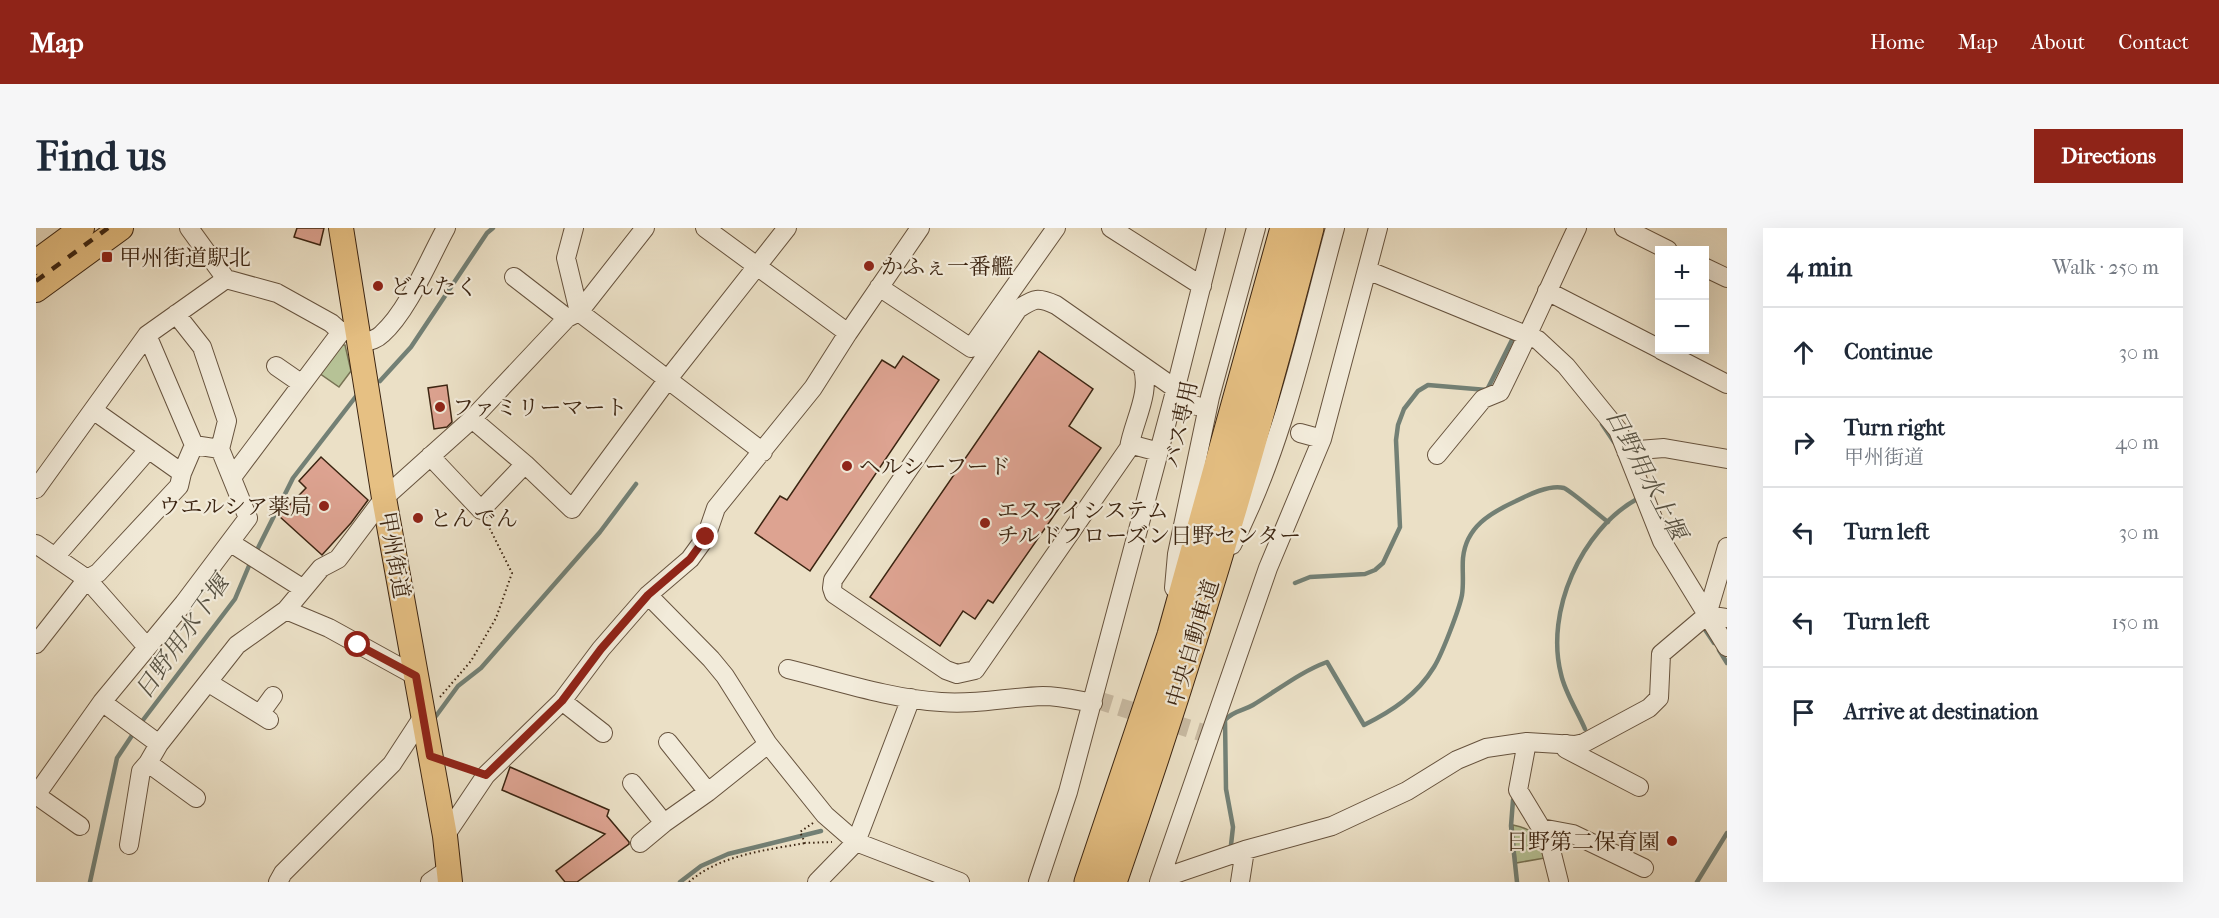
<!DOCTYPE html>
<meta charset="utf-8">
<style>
body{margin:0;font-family:"IM FELL French Canon","Noto Serif JP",serif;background:#f6f6f7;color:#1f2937}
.controls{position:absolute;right:18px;top:18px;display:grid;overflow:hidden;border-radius:0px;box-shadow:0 6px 24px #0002}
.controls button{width:54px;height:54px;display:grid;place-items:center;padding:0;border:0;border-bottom:2px solid #e0e1e3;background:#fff;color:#1f2937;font:30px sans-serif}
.stop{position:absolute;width:18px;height:18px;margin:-14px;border:4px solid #8f2418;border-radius:50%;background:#fff}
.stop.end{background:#8f2418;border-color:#fff;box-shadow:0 2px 6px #0008}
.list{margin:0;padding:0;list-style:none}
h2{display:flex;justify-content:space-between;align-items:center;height:78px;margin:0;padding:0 24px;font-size:26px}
h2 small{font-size:20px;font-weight:400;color:#747a83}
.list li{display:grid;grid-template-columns:39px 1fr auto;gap:18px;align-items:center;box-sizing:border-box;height:90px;padding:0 24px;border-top:2px solid #e0e1e3}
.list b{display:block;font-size:22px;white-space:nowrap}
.list p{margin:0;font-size:20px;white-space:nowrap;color:#747a83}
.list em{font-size:20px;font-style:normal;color:#747a83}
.icon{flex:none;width:33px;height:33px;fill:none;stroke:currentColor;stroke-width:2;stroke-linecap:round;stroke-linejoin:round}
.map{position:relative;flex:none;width:1691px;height:654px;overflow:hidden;border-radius:0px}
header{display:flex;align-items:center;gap:36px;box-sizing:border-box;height:84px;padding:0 30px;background:#8f2418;color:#fff}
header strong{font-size:28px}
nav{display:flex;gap:33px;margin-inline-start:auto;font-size:21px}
.intro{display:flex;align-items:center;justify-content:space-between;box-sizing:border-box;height:144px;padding:0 36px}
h1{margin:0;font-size:42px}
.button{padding:15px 27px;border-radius:0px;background:#8f2418;color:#fff;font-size:21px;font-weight:700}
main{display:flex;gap:36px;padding:0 36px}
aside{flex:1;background:#fff;border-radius:0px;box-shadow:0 6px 24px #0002}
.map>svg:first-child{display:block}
</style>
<header>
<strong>Map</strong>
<nav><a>Home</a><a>Map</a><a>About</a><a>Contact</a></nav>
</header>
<div class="intro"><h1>Find us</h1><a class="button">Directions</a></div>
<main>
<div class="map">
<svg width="1691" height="654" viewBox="0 0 1691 654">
<rect width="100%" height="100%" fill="#ebe0c6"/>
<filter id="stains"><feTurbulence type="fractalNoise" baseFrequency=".00333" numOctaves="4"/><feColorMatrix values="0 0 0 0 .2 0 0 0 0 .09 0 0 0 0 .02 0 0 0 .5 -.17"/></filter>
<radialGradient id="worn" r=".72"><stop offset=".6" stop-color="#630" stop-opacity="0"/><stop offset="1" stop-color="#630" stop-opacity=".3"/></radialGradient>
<path fill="#b6c296" stroke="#787354" stroke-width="1.5" d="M304,117H309L315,143L303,159L283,145Z
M1477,597C1502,602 1500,609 1509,630L1480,635Z"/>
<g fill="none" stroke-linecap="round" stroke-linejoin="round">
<path stroke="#738075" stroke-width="4.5" d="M344,153L375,119L451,5L457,0
M1566,196L1578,214
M219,326L257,250L321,167
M1259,355L1274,349L1329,346L1339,342L1347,335L1364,299L1360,212L1362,197L1368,181L1382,163L1392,157L1451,162L1477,110
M1666,397L1678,415
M1683,422L1691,435
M400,488L422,458L445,440L564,304L600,256
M104,496L199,371L215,333
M1549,501C1542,484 1529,465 1525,446C1509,384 1545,302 1601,271
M1477,572L1475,598L1481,654
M1195,617L1197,599L1190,561L1189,492C1198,482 1207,483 1217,477C1242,462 1264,444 1291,434L1328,497C1356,483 1381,467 1398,439C1406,426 1423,382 1426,367C1428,354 1426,342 1427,330C1430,299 1454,285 1480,273C1492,267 1514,256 1528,260C1535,263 1564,288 1572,294
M54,654L81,530L99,503
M644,654L665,638L692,626L785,603
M1661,654L1691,605"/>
</g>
<path fill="#dda391" stroke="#3b2411" stroke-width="1.5" d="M261,0H288L284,17L258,9Z
M1003,123L1057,161L1033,198L1065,220L957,375L952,372L939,391L927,383L904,418L834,369Z
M867,128L903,152L774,343L719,305L744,268L751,272L846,132L859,140Z
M411,157L416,194L411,199L398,201L392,160Z
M285,229L332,272L315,295L286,327L243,288L270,260L263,253Z
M474,539L573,582L571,588L593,614V616L541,654H529L520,643L569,606L466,562Z"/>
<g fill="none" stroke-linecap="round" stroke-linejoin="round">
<path stroke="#c8baa2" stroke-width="18" stroke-dasharray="18 9" stroke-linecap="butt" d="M1058,471L1174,507"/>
<g stroke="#67533e" stroke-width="20">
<path id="minor" d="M153,0L190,51L241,65L295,95L305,104L322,100
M609,0L543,84L727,224
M669,0L812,105
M1075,0L1166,58
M1588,0L1632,22
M1668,39L1691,50
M1331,42L1502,112L1530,138L1582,202L1626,313L1691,419
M478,49L531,90
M843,59L935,120L1020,0
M1511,63L1624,121
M111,107L158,217
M325,115C333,113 340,112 346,106C372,83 393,31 410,0
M1625,122L1691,156
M240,138L266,156
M1137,171L1161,178
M57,182L146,245
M436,191L489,236L536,281L632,151L751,0
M1264,205L1286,211
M1093,220C1097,194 1116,164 1106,138
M1590,223L1628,220L1691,231
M1123,224L1097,217L1093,220L939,442L921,446L910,442L798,366L796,360L797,352L982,81C999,70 1002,69 1020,77L1140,161
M1401,227L1447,171L1464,164C1491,110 1515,55 1541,0
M394,228L445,282L489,236
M197,248L305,104
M0,261L111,107L190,51
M195,315L266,360
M0,316L51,351L111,419
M1196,317C1247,219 1270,106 1299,0
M19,329L112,222
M1138,360L1141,326L1174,169L1220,0
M612,367L675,431L689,448L732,516L789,587L820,614L875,470
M250,382L293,400L380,448
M1671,387L1691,319
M0,416L51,351L62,345L143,258L146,245L158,217L184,221
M752,441C801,453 855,471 905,474C939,477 973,469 1007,468C1024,468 1040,472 1057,475
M173,455L233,492
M526,473L567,505
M66,474L123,516
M224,486L237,468
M632,514L672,564
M1491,514L1482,562L1505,600L1537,606L1608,640
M1530,516V521L1603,559
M112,535L160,570
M596,555L628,595
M44,598L0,567L66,474L148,375L212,290L184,221L191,193L166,119L140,86
M1505,600L1514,618L1523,654
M409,608L450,547L526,473L565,421L612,367L654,331L670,309L680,280L777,160L812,105L884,0
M604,615L628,595L672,564L732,516
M93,617L105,543L112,535L123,516L201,417L250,382L285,340L302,331L348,270L436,191L531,90L543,84L530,30L538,0
M1124,651L1209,622L1296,598L1371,563L1421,532L1450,520L1491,514L1539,517L1548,515L1613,480L1623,470L1625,426L1671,387L1691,390
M242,654L247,645L356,536L388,487
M394,654L413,641
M781,654L820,614L924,654
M1002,654L1032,564L1137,171L1180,0
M1123,654L1232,340L1286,211L1342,0
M1204,654L1209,622"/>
</g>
<g stroke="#3b2411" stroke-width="26">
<path id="major" d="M305,0L348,270L409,608L414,654
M0,34L46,0
M0,62L85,0"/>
</g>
<g stroke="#3b2411" stroke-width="29">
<path id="highway" d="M1052,654L1135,407L1248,0
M1077,654C1152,439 1218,220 1274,0"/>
</g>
<path stroke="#3b2411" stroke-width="2" stroke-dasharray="1.5 3" stroke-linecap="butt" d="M404,469L435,433L460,390L476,345L452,297
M414,535L435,542
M777,595L764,604L769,615L796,614
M653,654C683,627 731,622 769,615"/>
<use href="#minor" stroke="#f2ebda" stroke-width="18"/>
<use href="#major" stroke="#e6c083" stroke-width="24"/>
<use href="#highway" stroke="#e6c083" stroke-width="27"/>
<path stroke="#3b2411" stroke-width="4.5" stroke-dasharray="10 10" stroke-linecap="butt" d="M0,53L72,0"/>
</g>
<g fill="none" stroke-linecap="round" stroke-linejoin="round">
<path stroke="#8f2418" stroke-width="8" d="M322,417L380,448L394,528L450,547L526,473L565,421L612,367L654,331L670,309"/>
</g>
<g fill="#8f2418" stroke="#f2ebda" stroke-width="2">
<rect x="65" y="23" width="12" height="12" rx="3"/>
<circle cx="833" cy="38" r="6"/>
<circle cx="342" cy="58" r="6"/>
<circle cx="404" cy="179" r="6"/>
<circle cx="811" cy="238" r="6"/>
<circle cx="288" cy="278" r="6"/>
<circle cx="382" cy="290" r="6"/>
<circle cx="949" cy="295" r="6"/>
<circle cx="1636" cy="613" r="6"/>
</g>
<g text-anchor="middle" stroke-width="4.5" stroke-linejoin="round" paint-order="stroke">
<g font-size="22" fill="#3b2411" stroke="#f2ebda" text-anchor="start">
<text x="83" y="37">甲州街道駅北</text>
<text x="845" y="46">かふぇ一番艦</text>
<text x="354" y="66">どんたく</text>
<text x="416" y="187">ファミリーマート</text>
<text x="823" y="246">ヘルシーフード</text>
<text x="276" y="286" text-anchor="end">ウエルシア薬局</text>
<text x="961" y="290">エスアイシステム<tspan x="961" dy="25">チルドフローズン日野センター</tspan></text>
<text x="394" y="298">とんでん</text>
<text x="1624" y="621" text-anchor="end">日野第二保育園</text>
</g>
<g font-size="22" fill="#3b2411" stroke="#f2ebda">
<text transform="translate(1144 196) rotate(-78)" y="8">バス専用</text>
<text transform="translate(359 327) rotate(80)" y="8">甲州街道</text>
<text transform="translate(1156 415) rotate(-73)" y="8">中央自動車道</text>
</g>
<g font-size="24" font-style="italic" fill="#575243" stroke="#f2ebda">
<text transform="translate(1610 246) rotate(62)" y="8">日野用水上堰</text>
<text transform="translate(146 409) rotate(-55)" y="8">日野用水下堰</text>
</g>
</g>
<rect width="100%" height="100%" filter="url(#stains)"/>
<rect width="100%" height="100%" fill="url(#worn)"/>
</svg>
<div class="controls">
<button>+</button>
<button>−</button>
</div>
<div class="stop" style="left:322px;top:417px"></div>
<div class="stop end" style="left:670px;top:309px"></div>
</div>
<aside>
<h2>4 min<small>Walk · 250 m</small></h2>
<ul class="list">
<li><svg class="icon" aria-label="ahead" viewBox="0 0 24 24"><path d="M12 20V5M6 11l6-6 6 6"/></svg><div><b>Continue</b></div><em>30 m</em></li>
<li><svg class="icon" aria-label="right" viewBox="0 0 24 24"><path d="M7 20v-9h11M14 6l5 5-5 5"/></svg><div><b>Turn right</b><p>甲州街道</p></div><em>40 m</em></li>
<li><svg class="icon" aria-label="left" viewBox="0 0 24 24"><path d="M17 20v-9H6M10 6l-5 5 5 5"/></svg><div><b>Turn left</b></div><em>30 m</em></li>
<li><svg class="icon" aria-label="left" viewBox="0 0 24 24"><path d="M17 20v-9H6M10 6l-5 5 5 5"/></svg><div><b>Turn left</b></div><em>150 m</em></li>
<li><svg class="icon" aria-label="arrive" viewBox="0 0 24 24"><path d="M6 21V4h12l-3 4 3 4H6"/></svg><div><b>Arrive at destination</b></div></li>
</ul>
</aside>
</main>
